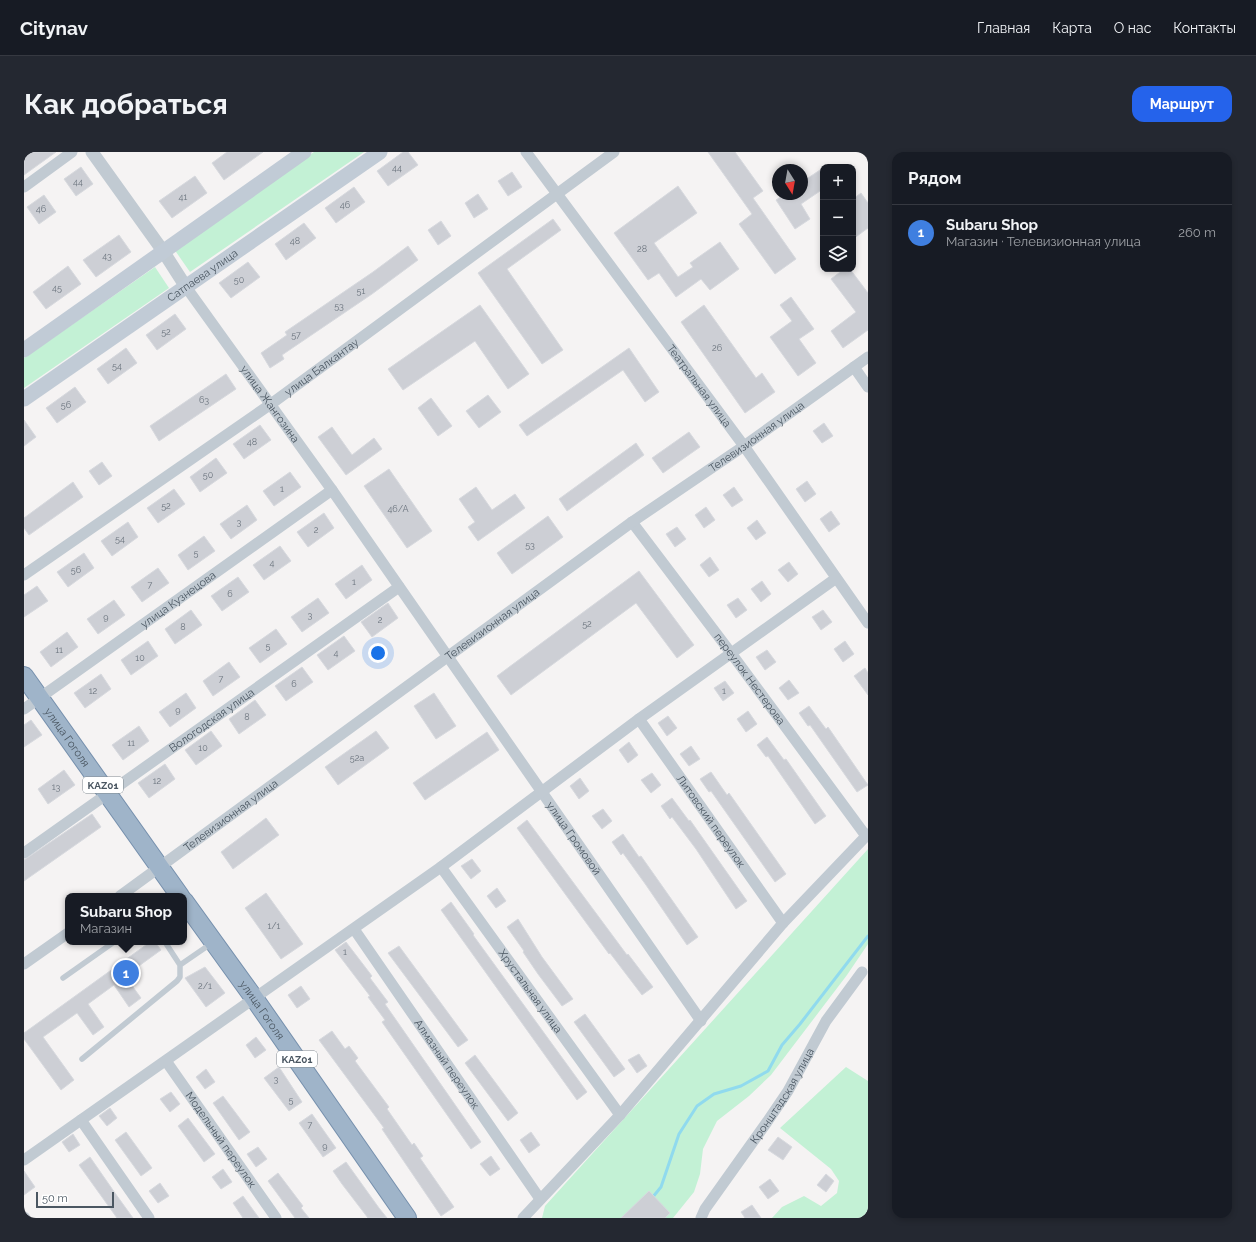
<!DOCTYPE html>
<html lang="ru">
<meta charset="utf-8">
<style>
body{margin:0;font-family:Raleway,sans-serif;background:#242831;color:#f1f3f6}
.controls{position:absolute;right:12px;top:12px;display:grid;overflow:hidden;border-radius:8px;box-shadow:0 2px 6px #0003}
.controls button{width:36px;height:36px;display:grid;place-items:center;padding:0;border:0;border-bottom:1px solid #363941;background:#171b24;color:#f1f3f6;font:20px sans-serif}
.compass{position:absolute;left:748px;top:12px;width:36px;height:36px;border-radius:50%;background:#171b24;box-shadow:0 2px 6px #0003;rotate:169deg}
.scale{position:absolute;left:12px;bottom:10px;width:78px;box-sizing:border-box;padding-left:4px;border:2px solid #4a5661;border-top:0;font-size:11px;line-height:14px;white-space:nowrap;color:#4a5661;-webkit-text-stroke:3px #fff;paint-order:stroke}
.you{position:absolute;left:354px;top:501px;width:14px;height:14px;margin:-10px;border:3px solid #fff;border-radius:50%;background:#1a73e8;box-shadow:0 0 0 6px #1a73e833}
.badge{display:grid;place-items:center;width:26px;height:26px;border-radius:50%;background:#2563eb;color:#fff;font-size:13px;font-weight:700}
.pin{position:absolute;translate:-50% -50%;border:2px solid #fff;box-shadow:0 1px 4px #0006}
.popup{position:absolute;left:41px;top:741px;width:122px;height:52px;box-sizing:border-box;display:grid;place-content:center;border-radius:8px;background:#171b24;filter:drop-shadow(0 1px 3px #0005);font-size:13px;white-space:nowrap;color:#9ea1a6}
.popup b{font-size:15px;color:#f1f3f6}
.popup::after{content:'';position:absolute;left:50%;top:100%;margin-left:-8px;border:8px solid transparent;border-top-color:#171b24}
.list{margin:0;padding:0;list-style:none}
h2{display:flex;justify-content:space-between;align-items:center;height:52px;margin:0;padding:0 16px;font-size:17px}
h2 small{font-size:13px;font-weight:400;color:#9ea1a6}
.list li{display:grid;grid-template-columns:26px 1fr auto;gap:12px;align-items:center;box-sizing:border-box;height:56px;padding:0 16px;border-top:1px solid #363941}
.list b{display:block;font-size:15px;white-space:nowrap}
.list p{margin:0;font-size:13px;white-space:nowrap;color:#9ea1a6}
.list em{font-size:13px;font-style:normal;color:#9ea1a6}
.icon{flex:none;width:22px;height:22px;fill:none;stroke:currentColor;stroke-width:2;stroke-linecap:round;stroke-linejoin:round}
.map{position:relative;flex:none;width:844px;height:1066px;overflow:hidden;border-radius:12px}
header{display:flex;align-items:center;gap:24px;box-sizing:border-box;height:56px;padding:0 20px;background:#171b24;border-bottom:1px solid #363941}
header strong{font-size:19px}
nav{display:flex;gap:22px;margin-inline-start:auto;font-size:14px}
.intro{display:flex;align-items:center;justify-content:space-between;box-sizing:border-box;height:96px;padding:0 24px}
h1{margin:0;font-size:28px}
.button{padding:10px 18px;border-radius:12px;background:#2563eb;color:#fff;font-size:14px;font-weight:700}
main{display:flex;gap:24px;padding:0 24px}
aside{flex:1;background:#171b24;border-radius:12px;box-shadow:0 2px 6px #0003}
.map>svg:first-child{display:block}
</style>
<header>
<strong>Citynav</strong>
<nav><a>Главная</a><a>Карта</a><a>О нас</a><a>Контакты</a></nav>
</header>
<div class="intro"><h1>Как добраться</h1><a class="button">Маршрут</a></div>
<main>
<div class="map">
<svg width="844" height="1066" viewBox="0 0 844 1066">
<rect width="100%" height="100%" fill="#f5f3f3"/>
<path fill="#c3f1d5" d="M290,0H340L166,120L150,97Z
M131,115L145,136L0,236V206Z
M844,697V792L823,823L747,923L725,944L693,969L679,997L676,1022L670,1040L649,1066H518L521,1054Z
M822,915L844,929V1066H748L758,1055L780,1044L797,1054L813,1041L815,1029L807,1017L756,976Z"/>
<g fill="none" stroke-linecap="round" stroke-linejoin="round">
<path stroke="#90daee" stroke-width="3" d="M628,1046L637,1035L655,982L673,954L690,942L717,934L744,919L758,893L776,872L844,784"/>
</g>
<path fill="#cdcfd5" stroke="#d7d9de" d="M0,0H32L0,23Z
M203,0H239L200,28L188,11Z
M379,0H384L394,13L364,34L353,19Z
M684,0H711L739,39L729,46L772,107L751,122L715,72L728,62Z
M57,15L69,32L52,44L40,27Z
M799,16V37L777,52L786,67L771,77L752,48L761,42H778V30Z
M488,20L498,35L484,44L474,29Z
M171,24L183,41L148,66L135,49Z
M654,34L673,61L630,91L654,125L669,115L666,111L696,90L715,117L686,138L677,127L652,145L635,121L624,128L590,81Z
M330,35L341,50L312,71L301,56Z
M837,41L844,51V76L829,87V47Z
M454,42L464,57L450,66L441,51Z
M20,43L32,60L15,72L3,55Z
M529,67L537,78L483,117L539,198L518,212L454,121Z
M417,69L427,84L414,93L404,78Z
M280,71L292,86L262,108L251,92Z
M95,83L107,100L72,125L59,108Z
M384,94L394,108L348,142L258,203L260,207L246,216L237,201L263,183L261,180L349,120Z
M224,110L236,125L207,146L195,131Z
M44,114L57,132L22,157L9,140Z
M820,117H826L844,141V178L819,196L807,179L832,160L807,127Z
M767,145L790,177L775,187L792,211L774,224L746,185L768,169L756,153Z
M456,153L505,222L484,237L451,189L379,238L364,217Z
M680,153L732,226L738,221L751,240L721,261L657,170Z
M151,162L162,177L133,198L122,183Z
M102,196L113,211L84,232L73,217Z
M605,196L635,240L621,250L599,218L503,284L495,273Z
M202,222L212,237L135,289L126,274Z
M51,235L62,250L33,271L22,256Z
M464,243L477,260L455,276L442,259Z
M407,246L428,274L414,284L394,256Z
M0,268L12,285L0,294Z
M800,271L809,284L798,291L789,279Z
M236,273L247,288L220,307L209,292Z
M308,275L328,303L350,286L358,297L322,323L294,285Z
M665,280L676,295L639,321L628,306Z
M612,291L620,303L543,359L535,347Z
M192,306L203,321L176,340L166,325Z
M78,310L88,324L75,333L65,319Z
M365,317L408,379L383,396L340,334Z
M266,320L277,335L250,354L239,339Z
M783,329L792,342L781,350L772,337Z
M49,330L59,345L5,383L0,376V366Z
M452,335L468,358L491,342L501,356L454,389L444,375L451,370L435,347Z
M710,335L719,348L708,355L699,343Z
M150,337L161,352L134,371L123,356Z
M223,353L233,368L207,387L196,372Z
M682,355L691,368L680,376L671,363Z
M807,359L816,372L805,380L796,367Z
M300,361L310,376L284,395L273,380Z
M524,364L539,385L488,422L473,401Z
M733,368L742,381L732,388L723,376Z
M104,370L114,385L88,404L77,389Z
M653,375L662,387L651,395L642,382Z
M180,384L191,399L164,418L154,403Z
M256,394L267,409L240,428L229,413Z
M60,401L70,416L44,435L33,420Z
M686,405L695,418L685,425L676,413Z
M765,410L774,422L764,430L754,418Z
M338,413L348,428L322,447L311,432Z
M134,416L145,431L118,450L107,435Z
M615,419L670,493L653,506L612,451L487,543L473,524Z
M214,425L225,440L198,459L187,444Z
M738,429L747,442L737,450L727,437Z
M13,434L24,449L0,465V443Z
M294,446L305,461L278,480L267,465Z
M714,446L723,458L712,466L703,453Z
M90,448L101,463L74,482L63,467Z
M364,451L374,466L348,485L337,470Z
M167,458L178,473L151,492L141,477Z
M799,458L808,470L797,478L788,465Z
M252,477L263,492L236,511L225,496Z
M43,480L54,495L27,515L16,500Z
M320,484L331,499L304,518L293,503Z
M124,489L134,504L107,523L97,508Z
M821,489L830,502L819,510L810,497Z
M743,498L752,510L741,518L732,505Z
M205,510L216,525L189,544L179,529Z
M278,515L289,530L262,549L251,534Z
M841,516L844,521V543L830,524Z
M77,522L87,537L61,556L50,541Z
M765,528L775,541L764,548L755,536Z
M701,529L710,541L699,549L690,536Z
M162,541L172,556L146,575L135,560Z
M410,541L432,574L412,587L390,554Z
M231,548L242,563L215,582L205,567Z
M785,554L802,577L804,575L844,633L833,640L786,573L784,574L775,561Z
M724,559L733,572L722,580L713,567Z
M644,564L653,576L643,584L634,571Z
M7,568L18,583L0,595V573Z
M115,574L125,589L99,608L88,593Z
M187,579L198,594L172,613L161,598Z
M352,579L365,596L314,633L301,615Z
M463,580L475,598L401,648L389,631Z
M743,585L760,608L762,607L802,664L791,672L744,604L742,605L733,593Z
M605,590L614,603L604,611L595,598Z
M667,594L676,607L665,614L656,602Z
M141,612L151,627L125,646L114,631Z
M40,618L51,633L24,652L14,637Z
M687,620L703,643L705,641L762,722L751,730L687,639L685,640L676,627Z
M628,621L637,633L627,641L617,628Z
M556,626L565,639L555,647L546,634Z
M648,646L665,669L666,668L723,749L712,757L672,697L648,665L646,667L637,654Z
M579,657L588,669L578,677L568,664Z
M68,662L77,675L0,729V708Z
M242,666L255,683L209,717L197,700Z
M503,668L603,803L604,802L629,835L618,843L586,801L585,802L493,676Z
M599,682L615,705L617,704L674,785L663,793L622,733L599,701L597,703L588,690Z
M448,707L457,719L447,727L437,714Z
M473,736L482,749L472,756L463,744Z
M242,741L279,792L257,807L221,756Z
M427,750L450,782L449,783L563,940L553,948L417,758Z
M494,767L518,805L549,847L538,854L514,822L499,800L500,799L483,775Z
M126,790H131L137,798L101,824L117,846L105,855L90,833L64,852L80,875L69,883L53,861L19,885L50,928L37,938L0,887V881Z
M322,790L348,824L346,826L364,850L361,852L457,990L447,997L358,870L361,868L344,845L346,844L311,798Z
M375,794L444,888L434,895L364,801Z
M181,815L201,841L182,855L161,826Z
M277,834L286,847L273,856L264,843Z
M561,862L601,917L590,925L550,870Z
M308,879L321,897L325,894L334,906L331,909L365,955L363,957L388,993L390,991L399,1004L396,1006L430,1055L417,1064L358,977L360,976L295,888Z
M232,885L242,898L231,906L222,893Z
M615,902L623,914L613,921L604,908Z
M451,903L494,961L484,969L441,911Z
M255,915L278,950L265,959L240,926Z
M182,917L191,930L181,937L172,925Z
M147,940L156,952L146,960L136,947Z
M199,944L226,980L215,988L189,951Z
M86,956L93,966L83,974L75,964Z
M288,962L312,996L299,1005L275,971Z
M164,966L191,1002L180,1010L154,974Z
M102,980L128,1016L117,1024L91,988Z
M507,980L516,993L505,1001L496,988Z
M49,982L56,993L45,1000L38,990Z
M754,985L768,995L759,1008L744,998Z
M234,995L243,1007L232,1015L223,1002Z
M467,1004L476,1017L466,1024L456,1012Z
M66,1005L91,1041L109,1066H93L88,1059L55,1013Z
M322,1010L355,1056L363,1066H344L318,1032L309,1019Z
M199,1017L208,1030L197,1037L188,1025Z
M0,1019L11,1035L0,1043Z
M254,1021L279,1054L277,1056L285,1066H271L244,1029Z
M802,1022L810,1029L802,1040L793,1033Z
M746,1027L755,1039L744,1047L735,1035Z
M136,1031L145,1044L134,1051L125,1039Z
M625,1039L646,1061L641,1066H597Z
M219,1044L235,1066H219L209,1051Z
M728,1053L737,1066H721L717,1060Z"/>
<g fill="none" stroke-linecap="round" stroke-linejoin="round">
<g stroke="#7690ad" stroke-width="20">
<g id="trunk">
<path id="s14" d="M0,524L156,744"/>
<path id="s15" d="M160,749L230,846L383,1066"/>
</g>
</g>
<path stroke="#c1cad2" stroke-width="5.5" d="M141,790L156,813
M39,826L90,790
M58,907L153,829L156,825V813L188,791"/>
<g stroke="#c1cad2" stroke-width="11">
<path id="s1" d="M502,0L720,294L844,471"/>
<path d="M0,35L48,0"/>
<path id="s2" d="M162,135L308,338L677,869"/>
<path d="M830,215L844,235"/>
<path id="s3" d="M608,370L707,501L842,684"/>
<path id="s4" d="M0,423L247,252L590,0"/>
<path id="s5" d="M0,557L308,338"/>
<path id="s6" d="M615,567L759,771"/>
<path id="s7" d="M0,701L375,435"/>
<path id="s8" d="M417,715L596,963"/>
<path id="s9" d="M96,744L608,370L720,294L844,205"/>
<path id="s10" d="M330,777L516,1047"/>
<path d="M0,812L44,781"/>
<path id="s11" d="M142,909L252,1066"/>
<path d="M57,968L125,1066"/>
<path d="M0,1008L417,715L615,567L811,427"/>
<path d="M0,1065L1,1066"/>
<path d="M499,1066L596,963L759,771L844,682"/>
<path id="s12" d="M677,1066L681,1057L743,970L764,939L802,869L838,820"/>
</g>
<path stroke="#c1cad2" stroke-width="13" d="M68,0L139,99L162,135"/>
<g stroke="#c1cbd6" stroke-width="15">
<path d="M0,198L280,0"/>
<path id="s13" d="M0,247L356,0"/>
</g>
<use href="#trunk" stroke="#9fb4c9" stroke-width="18"/>
</g>
<g text-anchor="middle" stroke-width="4" stroke-linejoin="round" paint-order="stroke">
<g font-size="9" fill="#6b747e">
<text x="373" y="19">44</text>
<text x="54" y="33">44</text>
<text x="159" y="48">41</text>
<text x="321" y="56">46</text>
<text x="17" y="60">46</text>
<text x="271" y="92">48</text>
<text x="618" y="100">28</text>
<text x="83" y="107">43</text>
<text x="215" y="131">50</text>
<text x="33" y="139">45</text>
<text x="337" y="142">51</text>
<text x="315" y="157">53</text>
<text x="142" y="183">52</text>
<text x="272" y="186">57</text>
<text x="693" y="199">26</text>
<text x="93" y="217">54</text>
<text x="180" y="251">63</text>
<text x="42" y="256">56</text>
<text x="228" y="293">48</text>
<text x="184" y="326">50</text>
<text x="258" y="340">1</text>
<text x="142" y="357">52</text>
<text x="374" y="360">46/А</text>
<text x="215" y="373">3</text>
<text x="292" y="381">2</text>
<text x="96" y="390">54</text>
<text x="506" y="396">53</text>
<text x="172" y="404">5</text>
<text x="248" y="414">4</text>
<text x="52" y="421">56</text>
<text x="330" y="433">1</text>
<text x="126" y="436">7</text>
<text x="206" y="445">6</text>
<text x="286" y="466">3</text>
<text x="82" y="468">9</text>
<text x="356" y="471">2</text>
<text x="563" y="475">52</text>
<text x="159" y="478">8</text>
<text x="244" y="497">5</text>
<text x="35" y="501">11</text>
<text x="312" y="504">4</text>
<text x="116" y="509">10</text>
<text x="197" y="530">7</text>
<text x="270" y="535">6</text>
<text x="69" y="542">12</text>
<text x="700" y="542">1</text>
<text x="154" y="561">9</text>
<text x="223" y="568">8</text>
<text x="107" y="594">11</text>
<text x="179" y="599">10</text>
<text x="333" y="609">52а</text>
<text x="133" y="632">12</text>
<text x="32" y="638">13</text>
<text x="250" y="777">1/1</text>
<text x="321" y="803">1</text>
<text x="181" y="837">2/1</text>
<text x="252" y="930">3</text>
<text x="267" y="951">5</text>
<text x="286" y="976">7</text>
<text x="301" y="997">9</text>
</g>
<g fill="#fff" stroke="#808990" stroke-width="1">
<rect x="59" y="625" width="40" height="16" rx="3"/>
<rect x="253" y="899" width="40" height="16" rx="3"/>
</g>
<g font-size="10" font-weight="bold" fill="#4a5661">
<text x="79" y="637">KАZ01</text>
<text x="273" y="911">KАZ01</text>
</g>
<g font-size="11" fill="#4a5661" stroke="#fff">
<text dy="4" stroke="none"><textPath href="#s13" startOffset="217">Сатпаева улица</textPath></text>
<text dy="4" stroke="none"><textPath href="#s4" startOffset="363">улица Балкантау</textPath></text>
<text dy="4" stroke="none"><textPath href="#s1" startOffset="291">Театральная улица</textPath></text>
<text dy="4" stroke="none"><textPath href="#s2" startOffset="144">улица Жангозина</textPath></text>
<text dy="4" stroke="none"><textPath href="#s9" startOffset="785">Телевизионная улица</textPath></text>
<text dy="4" stroke="none"><textPath href="#s5" startOffset="189">улица Кузнецова</textPath></text>
<text dy="4" stroke="none"><textPath href="#s9" startOffset="461">Телевизионная улица</textPath></text>
<text dy="4" stroke="none"><textPath href="#s3" startOffset="196">переулок Нестерова</textPath></text>
<text dy="4" stroke="none"><textPath href="#s7" startOffset="230">Вологодская улица</textPath></text>
<text dy="4" stroke="none"><textPath href="#s14" startOffset="75">улица Гоголя</textPath></text>
<text dy="4" stroke="none"><textPath href="#s9" startOffset="137">Телевизионная улица</textPath></text>
<text dy="4" stroke="none"><textPath href="#s6" startOffset="125">Литовский переулок</textPath></text>
<text dy="4" stroke="none"><textPath href="#s2" startOffset="674">улица Громовой</textPath></text>
<text dy="4" stroke="none"><textPath href="#s8" startOffset="153">Хрустальная улица</textPath></text>
<text dy="4" stroke="none"><textPath href="#s15" startOffset="134">улица Гоголя</textPath></text>
<text dy="4" stroke="none"><textPath href="#s10" startOffset="164">Алмазный переулок</textPath></text>
<text dy="4" stroke="none"><textPath href="#s12" startOffset="147">Кронштадская улица</textPath></text>
<text dy="4" stroke="none"><textPath href="#s11" startOffset="96">Модельный переулок</textPath></text>
</g>
</g>
</svg>
<div class="controls">
<button>+</button>
<button>−</button>
<button><svg class="icon" aria-label="layers" viewBox="0 0 24 24"><path d="M12 4l9 5-9 5-9-5zM3 14l9 5 9-5"/></svg></button>
</div>
<svg class="compass" viewBox="-18 -18 36 36"><path d="M0-13l5 13h-10z" fill="#e53935"/><path d="M0 13l5-13h-10z" fill="#9ea1a6"/></svg>
<div class="scale">50 m</div>
<div class="you"></div>
<div class="pin badge" style="left:102px;top:821px;background:#3f7fe0">1</div>
<div class="popup"><b>Subaru Shop</b>Магазин</div>
</div>
<aside>
<h2>Рядом<small></small></h2>
<ul class="list">
<li><span class="badge" style="background:#3f7fe0">1</span><div><b>Subaru Shop</b><p>Магазин · Телевизионная улица</p></div><em>260 m</em></li>
</ul>
</aside>
</main>
